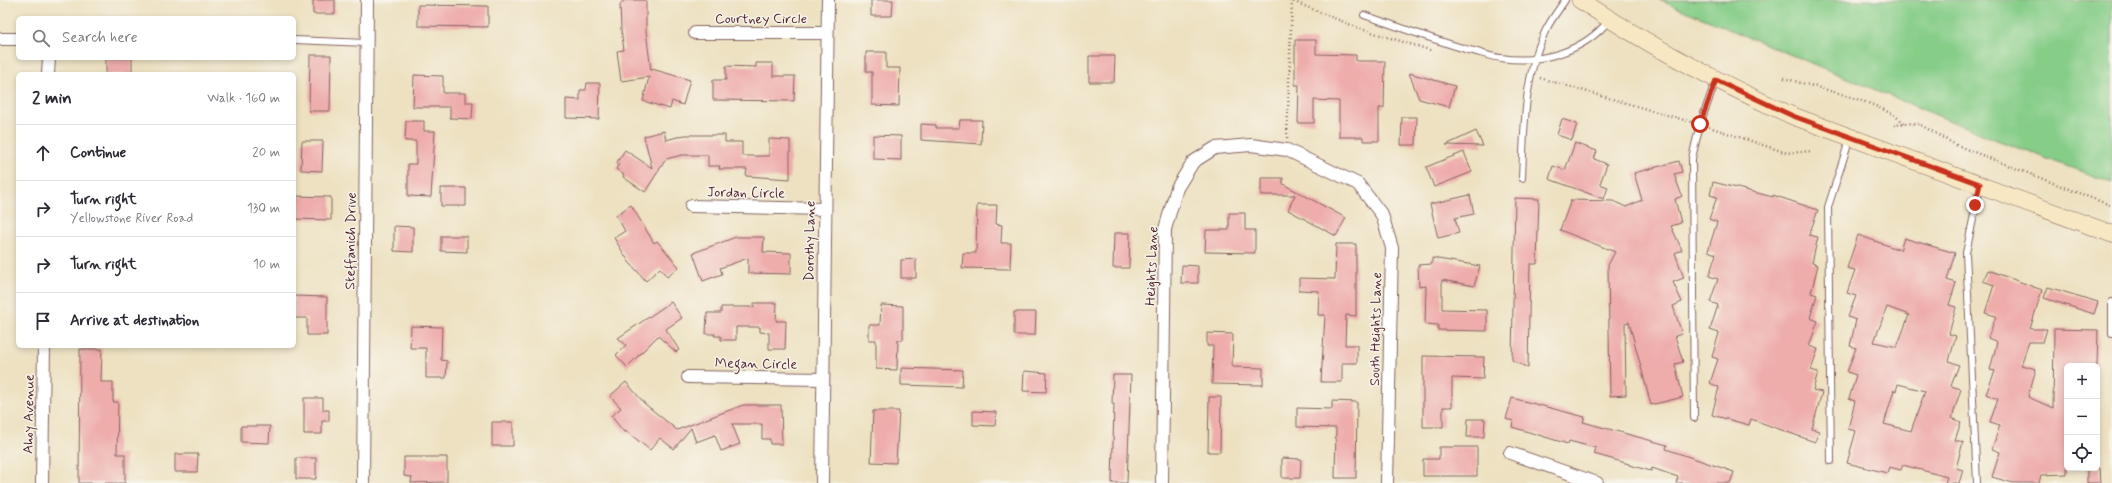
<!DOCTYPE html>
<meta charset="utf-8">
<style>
body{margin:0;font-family:Mynerve,sans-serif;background:#f7f7f7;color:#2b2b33}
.controls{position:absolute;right:12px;bottom:12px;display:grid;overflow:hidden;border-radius:6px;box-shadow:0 2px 6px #0003}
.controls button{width:36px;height:36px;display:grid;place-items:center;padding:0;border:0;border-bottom:1px solid #e1e1e2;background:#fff;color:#2b2b33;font:20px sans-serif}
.stop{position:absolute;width:12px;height:12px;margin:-9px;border:3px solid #c8321e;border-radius:50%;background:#fff}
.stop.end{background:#c8321e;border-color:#fff;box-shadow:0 1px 4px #0008}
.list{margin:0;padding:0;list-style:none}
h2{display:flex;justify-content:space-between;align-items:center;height:52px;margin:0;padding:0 16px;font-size:17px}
h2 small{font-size:13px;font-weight:400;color:#7c7c81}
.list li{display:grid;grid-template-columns:26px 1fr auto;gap:12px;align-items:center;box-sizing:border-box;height:56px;padding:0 16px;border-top:1px solid #e1e1e2}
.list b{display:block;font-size:15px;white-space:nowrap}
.list p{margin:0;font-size:13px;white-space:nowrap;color:#7c7c81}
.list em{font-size:13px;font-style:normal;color:#7c7c81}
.icon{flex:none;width:22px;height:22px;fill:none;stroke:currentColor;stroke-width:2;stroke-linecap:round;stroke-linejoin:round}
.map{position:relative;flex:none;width:2112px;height:483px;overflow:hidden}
.search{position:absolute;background:#fff;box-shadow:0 2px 6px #0003;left:16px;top:16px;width:280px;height:44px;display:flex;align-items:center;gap:10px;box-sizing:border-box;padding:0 14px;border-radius:6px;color:#7c7c81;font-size:15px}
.panel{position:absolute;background:#fff;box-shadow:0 2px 6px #0003;left:16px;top:72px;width:280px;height:276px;border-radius:6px}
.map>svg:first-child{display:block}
</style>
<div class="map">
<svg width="2112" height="483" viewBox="0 0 2112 483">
<rect width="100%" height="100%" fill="#f7f3e8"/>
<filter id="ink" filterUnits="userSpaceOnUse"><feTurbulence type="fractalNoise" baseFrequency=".025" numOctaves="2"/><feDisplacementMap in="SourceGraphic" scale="8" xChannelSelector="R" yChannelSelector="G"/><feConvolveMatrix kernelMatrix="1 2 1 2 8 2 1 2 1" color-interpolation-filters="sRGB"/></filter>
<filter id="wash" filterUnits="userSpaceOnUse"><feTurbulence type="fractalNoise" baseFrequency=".012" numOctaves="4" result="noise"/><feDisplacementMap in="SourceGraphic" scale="16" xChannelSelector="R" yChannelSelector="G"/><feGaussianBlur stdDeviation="0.9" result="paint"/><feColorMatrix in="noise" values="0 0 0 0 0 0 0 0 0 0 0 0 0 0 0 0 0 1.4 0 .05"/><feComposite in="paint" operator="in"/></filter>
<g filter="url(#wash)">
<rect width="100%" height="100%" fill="#ede1c1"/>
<path fill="#86cd88" stroke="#68765a" d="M1659,0H2112V183L1994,139Z"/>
<g id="blocks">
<path fill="#eeacab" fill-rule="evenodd" d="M313,0H335V14H313Z
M625,0H646V31L651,71L652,69L690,80L683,105L672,101L670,109L643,101L649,77L621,81L617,51L624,50L621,29L620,4Z
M871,0H893L892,16H871Z
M418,5L488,6V27L418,26Z
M1295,40H1316V54L1356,55V61H1385L1384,108H1379V141H1363V137H1339V101L1314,100V123H1298L1299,85H1295Z
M866,52H886V68H900L899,106L872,105V72H866Z
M310,55H331L330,111H309Z
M1089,56H1115L1114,82H1089Z
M106,58H132V74H106Z
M756,63H773V76H795L794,101L713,100V80H726V66L756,67Z
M1409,73L1455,86L1449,107L1419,99Z
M414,75L443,76V93H465V102H473L472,119L450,118V107H413Z
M587,83H600L599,119L566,118V99L580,100V90H586Z
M1402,117H1417L1416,145H1401Z
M1562,119L1577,124L1572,140L1557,135Z
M960,120H982L981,144L921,140V124L936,125V128H959Z
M406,121H424V131H435L431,197L408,196V164H416V141H405Z
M664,131L666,140L685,135H725V142H742V156H769V139L790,140V179L746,176L747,169H719L720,166H708V155H682L666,159L645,192L623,177L624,175L616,169L619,164L617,162L625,150L652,168L644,136Z
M1476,131L1483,146L1446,145Z
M873,135L901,136V160L873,159Z
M302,141H323L322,171L301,170Z
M1575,143L1597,151L1594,159L1607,164L1600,184L1608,187L1604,199L1549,179L1553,166L1565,170Z
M1464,152L1472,172L1434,187L1426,167Z
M1679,161L1682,172L1674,174L1682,196L1675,199L1681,223L1671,226L1682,250L1675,253L1684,278L1673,282L1682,302L1673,306L1682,334L1675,336L1683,362L1675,364L1683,397L1651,405L1629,322L1625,323L1626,395L1610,396L1608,265L1615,252L1560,230L1571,200L1613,201L1626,207L1642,200L1634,173Z
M1261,178H1283V184L1346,218L1336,236L1288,210L1295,195H1261Z
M1713,182L1773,197V195L1818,210L1809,235L1818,237L1812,263L1818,265L1811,293L1817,295L1810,318L1818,321L1809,346L1818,349L1811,370L1818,372L1813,390L1822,392L1812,429L1819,431L1815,442L1751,419L1749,425L1712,415L1719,387L1710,383L1718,359L1712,357L1719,333L1710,330L1718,305L1710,302L1718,279L1709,276L1716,254L1708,251L1717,222L1709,219L1717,197L1710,195Z
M441,188H466V206H441Z
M1470,195L1474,214L1455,218L1459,233L1438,238L1430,204Z
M294,196L331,197V220L294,219Z
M1515,198L1539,199L1537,264H1530L1528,368L1512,360Z
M631,205L654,243L657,241L679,267L667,277L660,268L646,281L629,262L614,238L625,231L616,215Z
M977,205H997L996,224L1002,225L1001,243H1011L1010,269L962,268L963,253H976Z
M1229,213H1245V230H1255V253L1205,252L1206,230H1229Z
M394,226L413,227V252L394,251Z
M1114,233H1130L1129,268H1113Z
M1858,235L1900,250L1904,238L1955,253L1947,280L1956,283L1949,305L1956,307L1949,334L1956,336L1949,361L1959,365L1951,386L1961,389L1952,418L1961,422L1955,440L1963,442L1956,468L1963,470L1959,483H1945L1947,477L1903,465L1901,470L1889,467L1887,473L1847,463L1856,431L1848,429L1855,401L1849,399L1856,375L1847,372L1856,348L1850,346L1856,320L1848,317L1856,296L1847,293L1855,270L1847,268ZM1887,307L1909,315L1897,347L1874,342ZM1898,384L1925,391L1911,431L1884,424L1894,390L1896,391Z
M441,236H467V252L441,251Z
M736,237H764L763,252L791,253V274L748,273V258L720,268L722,274L703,281L693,253Z
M1336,244H1356V316L1346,315L1345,345H1357V363H1342V382H1321L1325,315H1318L1319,291L1299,290V278L1335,279Z
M1432,258L1480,266L1474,286L1442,280V309L1487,310V331L1438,330V325L1425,324L1426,286L1419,287L1418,265L1432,264Z
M916,259V278H901V260Z
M1182,265L1198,266V283H1181Z
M1988,270L2042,290L2030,329H2047L2043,342H2029L2021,365L2036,369L2028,397L2053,408L2054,329L2098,330L2097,366H2067V474L2041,475L2039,483H2013L1992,477L2000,452L1992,449L2000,425L1990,422L1998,399L1986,394L1995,371L1990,370L1997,342L1988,338L1996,316L1985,313L1994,285L1983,281Z
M2048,287L2098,302L2094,314L2044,298Z
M294,296L327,297V335H307V318H294Z
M671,302L682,318L666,329L679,350L676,352L658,336L627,367L616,355L626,345L618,338Z
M754,303H777L776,321H786L785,349H769V333L760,332V327H736V340H721V336H714L715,334H706L707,313H721V307H754Z
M881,305L903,306V340H898L897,370L876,369V340H869V325H880Z
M1014,312H1036L1035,335H1014Z
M411,326L442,327L441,360L447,361L446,378H426V348H410Z
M1207,333L1233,334L1232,367L1263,368V385L1212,384L1213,346H1207Z
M80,349H102L101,382H113V402H118L117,454H125V483H79Z
M1423,356L1484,357L1483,379L1452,378V407H1443V427H1423Z
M901,368L963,370L962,387L901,385Z
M1024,371L1047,373L1046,392L1023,391Z
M1113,375H1131L1127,483H1112L1114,404H1112Z
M626,382L645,404L677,430L743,405H781L782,444H770V439H762V424H732L740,444L721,451L715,435L696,442L691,428L674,449L660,438L650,450L626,431L625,433L611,416L621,408L610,396Z
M1209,397H1221L1220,452H1208Z
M304,398H323V410H329V421H322V434H304Z
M1512,398L1585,417L1583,422L1667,445L1666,449L1734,472L1730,483H1676L1678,477L1652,468L1651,471L1629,465V464L1594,454L1596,448L1569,441L1568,444L1512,427L1513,421L1506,419Z
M1332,401L1357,402L1356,478H1335L1336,428L1297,427V408L1332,409Z
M873,411H899L896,463L871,462Z
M973,411L996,412L995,426L973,425Z
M1468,419H1485L1484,437H1467Z
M492,422H513V446H492Z
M241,426H270L269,443L241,442Z
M1439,447H1477V476H1423V459H1439Z
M175,454H198L197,472H175Z
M404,457H447V482L411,483L412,477L404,476Z
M296,458H316V479H296Z
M1282,458L1301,459L1300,478H1282Z
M2087,468H2100L2101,483H2087Z"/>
</g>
</g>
<g filter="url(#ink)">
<use href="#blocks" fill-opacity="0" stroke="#836360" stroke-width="1"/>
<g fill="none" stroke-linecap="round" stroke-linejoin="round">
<g stroke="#836360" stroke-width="8">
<path id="lane" d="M1364,15C1399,27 1434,40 1469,50C1479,52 1491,57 1501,58C1540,64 1584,52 1609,20
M294,40L367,43
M1522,178C1524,132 1524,77 1544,34C1549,22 1558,11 1565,0
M2112,302V333
M1694,418L1692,158L1700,124L1716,80
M1831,461L1828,207L1850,138
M1977,483L1966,253L1980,186"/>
</g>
<g stroke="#836360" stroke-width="14">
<path id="street" d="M695,33H827
M0,39H18
M48,74L49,58
M691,206L825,209
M688,377L823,379
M1510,453L1597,483
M42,483L44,346
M363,483L367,0
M822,483L828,0
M1162,483L1165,229L1177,188L1193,162L1215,148L1251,145L1287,150L1358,184L1382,215L1392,248L1387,483"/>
</g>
<g stroke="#836360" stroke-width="18">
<path id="secondary" d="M1580,0C1648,45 1719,83 1793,116L2112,234"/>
</g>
<path stroke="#836360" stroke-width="2.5" stroke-dasharray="1 3" stroke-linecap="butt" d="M1290,0L1361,29L1433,51
M1540,78L1691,122
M1784,78C1817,88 1881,101 1904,123
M1894,126L1904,123L1919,124L1956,145L2112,206
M1709,127L1787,153L1812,151
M1287,138L1292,0"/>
<use href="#lane" stroke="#fff" stroke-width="6"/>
<use href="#street" stroke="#fff" stroke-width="12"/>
<use href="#secondary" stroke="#f7e8c3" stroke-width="17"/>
</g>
</g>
<g fill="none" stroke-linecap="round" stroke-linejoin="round" filter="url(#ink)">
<path stroke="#c8321e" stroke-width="5" d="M1700,124L1716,80L1793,116L1980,184L1975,205"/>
</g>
<g text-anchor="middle" stroke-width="3" stroke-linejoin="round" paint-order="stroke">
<g font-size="14" fill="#4a1f2b" stroke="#f7f3e8">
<text x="761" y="23">Courtney Circle</text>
<text transform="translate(746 192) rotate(1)" y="5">Jordan Circle</text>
<text transform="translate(350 241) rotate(-89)" y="5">Steffanich Drive</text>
<text transform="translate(809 241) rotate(-89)" y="5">Dorothy Lane</text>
<text transform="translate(1151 266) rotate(-88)" y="5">Heights Lane</text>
<text transform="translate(1375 329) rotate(-89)" y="5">South Heights Lane</text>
<text transform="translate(756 363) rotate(1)" y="5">Megan Circle</text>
<text transform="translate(28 414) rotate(-89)" y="5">Ahoy Avenue</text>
</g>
</g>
</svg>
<div class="controls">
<button>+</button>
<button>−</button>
<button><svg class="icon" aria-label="locate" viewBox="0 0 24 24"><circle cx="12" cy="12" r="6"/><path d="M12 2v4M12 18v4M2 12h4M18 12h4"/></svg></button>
</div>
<div class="stop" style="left:1700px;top:124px"></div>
<div class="stop end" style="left:1975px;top:205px"></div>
<div class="search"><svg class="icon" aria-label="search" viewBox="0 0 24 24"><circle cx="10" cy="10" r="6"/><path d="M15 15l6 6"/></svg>Search here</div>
<section class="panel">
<h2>2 min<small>Walk · 160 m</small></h2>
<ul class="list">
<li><svg class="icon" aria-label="ahead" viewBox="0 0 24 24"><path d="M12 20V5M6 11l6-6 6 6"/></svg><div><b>Continue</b></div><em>20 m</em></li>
<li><svg class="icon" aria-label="right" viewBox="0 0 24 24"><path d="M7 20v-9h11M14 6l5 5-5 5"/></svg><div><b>Turn right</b><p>Yellowstone River Road</p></div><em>130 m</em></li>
<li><svg class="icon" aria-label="right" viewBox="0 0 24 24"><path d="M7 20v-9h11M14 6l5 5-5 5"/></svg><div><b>Turn right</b></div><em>10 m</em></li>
<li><svg class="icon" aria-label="arrive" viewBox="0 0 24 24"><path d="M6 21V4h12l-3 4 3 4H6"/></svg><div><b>Arrive at destination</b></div></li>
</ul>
</section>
</div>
